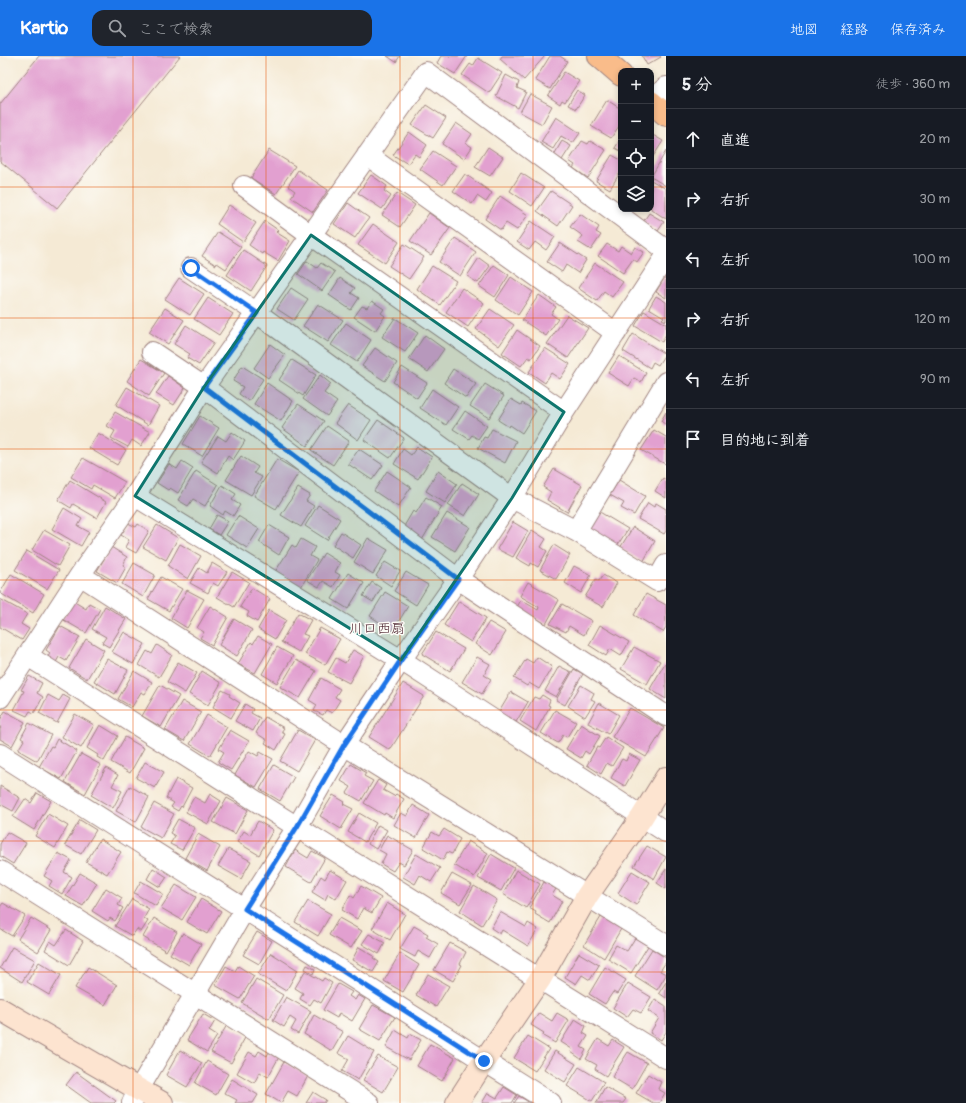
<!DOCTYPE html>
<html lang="ja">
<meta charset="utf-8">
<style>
body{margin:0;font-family:Pangolin,"Klee One",sans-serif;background:#20242c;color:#f1f3f6}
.controls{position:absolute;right:12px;top:12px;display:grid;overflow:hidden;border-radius:8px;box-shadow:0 2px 6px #0003}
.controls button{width:36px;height:36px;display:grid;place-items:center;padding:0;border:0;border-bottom:1px solid #363941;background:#171b24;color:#f1f3f6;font:20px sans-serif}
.stop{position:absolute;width:12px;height:12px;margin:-9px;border:3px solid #1a73e8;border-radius:50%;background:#fff}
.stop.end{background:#1a73e8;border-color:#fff;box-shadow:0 1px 4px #0008}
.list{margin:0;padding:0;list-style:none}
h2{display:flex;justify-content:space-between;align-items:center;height:52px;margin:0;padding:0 16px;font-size:17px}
h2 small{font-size:13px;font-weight:400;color:#9ea1a6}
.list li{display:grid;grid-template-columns:26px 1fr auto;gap:12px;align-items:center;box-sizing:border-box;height:60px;padding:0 16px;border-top:1px solid #363941}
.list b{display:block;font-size:15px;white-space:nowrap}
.list em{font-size:13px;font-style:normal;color:#9ea1a6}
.icon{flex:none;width:22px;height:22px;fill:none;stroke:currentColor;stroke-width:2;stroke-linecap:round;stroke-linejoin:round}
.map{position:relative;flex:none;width:666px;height:1047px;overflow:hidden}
header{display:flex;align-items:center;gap:24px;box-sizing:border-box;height:56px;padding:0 20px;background:#1a73e8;color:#fff}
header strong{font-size:19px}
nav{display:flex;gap:22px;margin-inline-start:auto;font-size:14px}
.search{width:280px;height:36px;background:#20242c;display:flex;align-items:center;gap:10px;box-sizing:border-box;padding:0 14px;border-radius:12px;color:#9ea1a6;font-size:15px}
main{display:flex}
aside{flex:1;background:#171b24}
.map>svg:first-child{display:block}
</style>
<header>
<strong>Kartio</strong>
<div class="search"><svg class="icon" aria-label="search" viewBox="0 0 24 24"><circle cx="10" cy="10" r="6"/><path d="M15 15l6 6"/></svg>ここで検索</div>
<nav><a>地図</a><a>経路</a><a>保存済み</a></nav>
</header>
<main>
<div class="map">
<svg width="666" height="1047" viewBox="0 0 666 1047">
<rect width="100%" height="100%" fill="#fdfcf7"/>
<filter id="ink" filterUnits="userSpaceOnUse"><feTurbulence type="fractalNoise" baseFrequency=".025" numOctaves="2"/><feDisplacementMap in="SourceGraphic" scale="8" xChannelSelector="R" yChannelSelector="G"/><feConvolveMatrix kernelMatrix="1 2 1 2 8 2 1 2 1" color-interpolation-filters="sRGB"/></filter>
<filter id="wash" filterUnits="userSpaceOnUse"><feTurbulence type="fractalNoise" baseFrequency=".012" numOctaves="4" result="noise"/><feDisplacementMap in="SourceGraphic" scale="16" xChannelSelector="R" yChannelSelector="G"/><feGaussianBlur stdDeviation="0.9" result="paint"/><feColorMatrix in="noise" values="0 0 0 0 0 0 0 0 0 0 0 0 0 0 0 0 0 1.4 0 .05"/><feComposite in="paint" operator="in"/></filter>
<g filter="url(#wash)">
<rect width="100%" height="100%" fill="#f5ead5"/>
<g id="blocks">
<path fill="#e2a0d0" d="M39,0H180L57,152L0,105V48Z
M387,0H400L396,6Z
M441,0H467L455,18L437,7Z
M502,0H545L524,24L500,3Z
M550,0H560L567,5L550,33L535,24Z
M642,0H660L661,1L647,9Z
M478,2L502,17L489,37L462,19L470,8L473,10Z
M564,16L579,25L565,46L562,44L560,48L548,40Z
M506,19L519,26L517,32L526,36L518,52L496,40Z
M577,34L585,39L576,53L568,49Z
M530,38L552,50L542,68L520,56Z
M607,44L621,53V67L611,82L591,70Z
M426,49L446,62L433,82L412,69Z
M556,61L580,77L573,87L561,80L553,93L541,86Z
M456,67L472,78L466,87L472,91L464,103L442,88Z
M409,76L427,89L419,101L415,98L408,108L393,99Z
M651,78L663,85L651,104Z
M621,82V95L615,92Z
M562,85L571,90L562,104L554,99Z
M582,85L588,88L590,85L606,94L588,122L573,112L575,109L569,105Z
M488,91L503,101L490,120L475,111Z
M269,94L295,110L276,138L251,122Z
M433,95L456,110L443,129L420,113Z
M666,95V130L651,121Z
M612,99L621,104V115L610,133L596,125Z
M298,114L328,134L313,156L291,141L295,135L288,130Z
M521,117L544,132L532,150L510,135Z
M465,118L492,137L486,146L477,140L472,148L453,135Z
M371,119L387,130L384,135L391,140L382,153L358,137Z
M651,124L666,133V163L651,153Z
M551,135L572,149L558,170L537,155Z
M397,137L415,149L400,171L382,159Z
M500,140L528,159L517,174L506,167L501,174L485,163Z
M348,147L369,162L355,182L334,168Z
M229,149L256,167L243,186L217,168Z
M429,157L450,172L431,199L410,185Z
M649,157L664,166L658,175L643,166Z
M580,158L599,171L596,176L601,179L591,194L578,186L583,180L570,171Z
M265,165L278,174L276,176L290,185L278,205L263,196L262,198L249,189Z
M531,165L555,181L546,194L535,186L529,194L517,186Z
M373,168L399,186L385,207L358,189Z
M218,176L241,191L226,213L217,207L216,209L202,200Z
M455,182L476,196L460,220L439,206Z
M560,187L586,204L578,217L566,209L562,216L547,206Z
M404,188L424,201L409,223L389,210Z
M607,188L618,195L621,190L631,197L635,191L644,196L637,206L633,203L623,217L598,200Z
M243,194L267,210L251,235L227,219Z
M479,202L490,210L478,227L467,220Z
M307,205L317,212L321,207L335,216L322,235L298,218Z
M595,207L623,226L612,241L604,235L597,245L578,232Z
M494,209L509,219L495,241L479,230Z
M432,210L456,225L440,249L417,233Z
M666,219V242L656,236Z
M511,221L533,236L518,259L496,244Z
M179,222L204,238L190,259L165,243Z
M340,222L355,232L351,237L359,242L351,254L329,239Z
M291,232L308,243L294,264L277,253Z
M462,232L484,247L468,271L446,256Z
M539,239L556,251L551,258L558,263L546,280L522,264Z
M656,240L666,246V265L662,263L664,261L649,252Z
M208,242L233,258L219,279L194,263Z
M372,245L384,253L381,257L385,260L375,275L354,261L362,250L367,252Z
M318,248L343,264L328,286L303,270Z
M165,252L184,264L168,288L149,276Z
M490,253L514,269L499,290L476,273Z
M644,255L666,268V278L662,286L635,270Z
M567,259L588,272L568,302L547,288Z
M395,262L418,277L405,296L382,281Z
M346,267L371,284L357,306L331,289Z
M186,269L214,287L199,309L187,302L190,298L174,288Z
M517,274L540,290L531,303L528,301L521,310L502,297Z
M633,278L665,298L658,309L653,306L650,312L623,295Z
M425,279L444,293L428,316L409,303Z
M270,288L285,299L268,322L254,312Z
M375,292L397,307L385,325L362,310Z
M545,292L570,308L560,323L551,317L545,327L529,316Z
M619,300L646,317L641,326L634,322L629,330L608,317Z
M141,303L164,317L149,340L127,325Z
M292,304L316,319L303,340L279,324Z
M242,310L263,323L249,345L239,338L243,331L233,325Z
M402,311L427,327L417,342L393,326Z
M453,313L476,328L466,342L444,327Z
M320,319L331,328L324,337L337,346L327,360L303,343Z
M168,320L185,332L174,349L156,338Z
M267,327L293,345L281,365L254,348Z
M485,328L504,340L489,362L470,350Z
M127,331L159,350L148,369L116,349Z
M432,333L458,351L446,369L420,352Z
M511,343L521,349L522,347L536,355L522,377L510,369L509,371L498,364Z
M298,348L324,365L307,390L282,372Z
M348,349L371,364L358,384L335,367Z
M465,355L487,370L478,383L472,379L469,383L453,373Z
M115,356L150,376L141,390L132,384L128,391L111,382L115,375L107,370Z
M666,356V369L661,365Z
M200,360L219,372L202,400L183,388Z
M378,364L404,382L390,402L364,384Z
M327,370L349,385L333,409L311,394Z
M492,373L516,385L505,407L478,392L484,381L487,382Z
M654,374L666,381V406L665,408L641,394Z
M232,376L245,385L233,404L228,400L218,417L201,406L218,380L226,385Z
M98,377L126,394L117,409L89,392Z
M417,391L432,401L418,423L394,408L403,393L411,399Z
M359,393L383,409L372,424L348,408Z
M241,400L258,411L254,417L262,421L251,439L226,424Z
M83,402L125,426L115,442L93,429L91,433L71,421Z
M277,403L299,416L276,453L254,440Z
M182,405L193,412L178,437L170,432L168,434L157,427L169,408L177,413Z
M554,413L582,429L567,456L547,444L551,436L543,431Z
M196,415L218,429L205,450L193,443L188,450L178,444Z
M387,415L411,431L398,451L374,435Z
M438,415L457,428L445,447L426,435Z
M663,422L666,424V442L655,435Z
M70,424L106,446L97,462L73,448L71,452L58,444Z
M619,424L645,440L634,459L621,452L624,447L610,439Z
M462,427L479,438L465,460L448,449Z
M222,429L236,438L232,444L240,449L233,460L225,455L223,459L210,450Z
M298,432L310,439L306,445L314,450L301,471L281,459Z
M426,441L442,451L422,484L403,472L413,455L416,457Z
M648,447L654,451L656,447L666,453V475L664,478L638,463Z
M318,449L340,463L327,484L305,470Z
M64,452L82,463L78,470L89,476L81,490L52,473Z
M598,455L628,473L617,490L588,473Z
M447,457L470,471L455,495L432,481Z
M217,459L228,465L219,479L209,473Z
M238,460L259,473L247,492L226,479Z
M513,466L528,475L513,501L497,493Z
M128,467L136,471L138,468L149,475L136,497L125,491L129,484L121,479Z
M157,469L178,482L166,504L143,491Z
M269,469L289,481L279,499L259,486Z
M633,471L655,485L643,506L620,492Z
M44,474L70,489L58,510L32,494Z
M532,474L546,483L541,491L547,495L538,511L531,507L530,510L516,502Z
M341,476L361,489L353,502L333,489Z
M368,482L388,494L373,518L354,506Z
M301,483L315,491L310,500L317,504L301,531L275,516L292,489L296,492Z
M180,488L201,500L188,523L168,510Z
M554,489L570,499L556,523L540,514Z
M111,491L127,501L123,509L126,511L117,527L97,515Z
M27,495L59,514L47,533L15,514Z
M324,497L340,507L335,516L340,519L333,531L323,525L319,531L307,524Z
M385,506L400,515L391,530L376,520Z
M134,507L155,519L143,541L122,528Z
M212,507L227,516L218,530L213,527L208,537L190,527L199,512L207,517Z
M574,510L591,519L581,537L565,527Z
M232,516L249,526L234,551L217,541Z
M406,516L428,529L416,549L394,535Z
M348,517L364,527L348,553L332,543Z
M11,518L44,538L33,557L0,537Z
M603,519L617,527L603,551L585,541L596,523L599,525Z
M161,521L182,533L169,555L148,543Z
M372,526L381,532L373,546L363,540Z
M528,526L559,544L546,568L517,551L521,544L538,554L539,551L520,540Z
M252,532L270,543L257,566L247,560L249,556L240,551Z
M187,534L204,543L187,572L171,562Z
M385,536L408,550L393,575L370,560Z
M646,538L666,549V571L663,576L634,559Z
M0,543L27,558L21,568L29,573L22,584L0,571Z
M73,545L86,553L89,547L100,553L86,577L62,563Z
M459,545L486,562L471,586L444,569Z
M562,548L592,565L584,579L569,570L566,576L550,568Z
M105,550L126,563L109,591L102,587L106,581L92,573Z
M210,550L228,561L212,589L200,582L204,576L197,572Z
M269,554L286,564L275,583L258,573Z
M298,557L311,564L303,578L308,580L299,596L281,586Z
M234,563L252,574L237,600L219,589Z
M489,566L506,576L492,599L475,588Z
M600,569L629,586L621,600L610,593L606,600L589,589Z
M60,570L80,581L66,605L59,601L55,608L47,603L50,597L46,594Z
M320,572L340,583L325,609L305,598Z
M124,576L145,588L133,608L112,596Z
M436,576L464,593L450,615L422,598Z
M258,580L272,588L255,617L238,608L251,586L253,588Z
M86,583L104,594L87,623L69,612Z
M157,589L172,599L159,621L139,609L147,595L152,598Z
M277,591L293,600L277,627L262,618Z
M634,591L660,605L647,628L621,613Z
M353,594L364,600L349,627L328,616L336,602L345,607Z
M477,601L490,608L484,619L491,623L482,638L462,626Z
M537,601L552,611L539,633L529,627L527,630L514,622L526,603L533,607Z
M107,603L128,614L115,638L94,625Z
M296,604L316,615L300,642L280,631Z
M178,606L197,617L185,637L167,626Z
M665,607L666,608V643L650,633Z
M559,610L571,616L556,641L545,635Z
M574,613L583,618L565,649L556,644Z
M134,615L152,626L145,638L141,636L132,651L118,643Z
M202,615L221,627L208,649L189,638Z
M29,620L42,627L37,637L43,641L34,657L30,655L27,660L14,654L24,635L21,634Z
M321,622L340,633L335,641L340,644L332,657L326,654L323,659L314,655L317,649L309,644Z
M403,627L424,640L390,694L369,681Z
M160,629L179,640L161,671L142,660Z
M581,629L594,637L591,643L595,645L585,661L568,650Z
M222,634L230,638L229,640L240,647L231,662L213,651Z
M511,636L528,646L516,666L499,656Z
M48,639L59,645L63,639L70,643L57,667L39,657Z
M542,639L550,644L548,649L550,650L536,675L520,665L534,641L539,643Z
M182,645L201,656L184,685L165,674Z
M599,647L619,659L608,678L588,667Z
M245,648L253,653L251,657L260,662L253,675L235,665Z
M630,652L664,672L646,701L612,681Z
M555,654L576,666L567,681L563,679L558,687L541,677Z
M5,655L25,666L12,690L0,683V673L1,672L0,671V664Z
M75,658L94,669L81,692L62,681Z
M207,659L227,671L210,700L190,688Z
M265,661L284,672L281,676L285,678L276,694L265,687L267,684L256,677Z
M29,667L51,679L37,705L18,694L24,684L21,682Z
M581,668L600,680L589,698L585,695L581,702L566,693Z
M100,669L118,680L104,705L97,701L98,699L87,692Z
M230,674L249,685L231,714L218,706L224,696L219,693Z
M298,674L315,684L297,715L280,705Z
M125,681L144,692L130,717L111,706Z
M606,681L623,692L612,710L607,707L601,718L587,709L597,691L599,692Z
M57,683L77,695L61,723L39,711L51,690L53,691Z
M249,695L258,700L260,696L273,703L256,731L235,719Z
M81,698L101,709L85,738L65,726Z
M629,698L640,704L625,730L611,722L622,703L626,705Z
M145,706L164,716L155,732L136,722Z
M351,708L366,717L364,720L373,725L361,745L347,737L351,731L341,725Z
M274,709L294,721L280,745L260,733Z
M106,712L118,719L112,730L122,735L113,752L91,739Z
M176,723L192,732L182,751L181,750L178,755L171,751L174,747L166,742Z
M378,724L386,729L383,734L394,740L396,738L404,743L393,762L385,757L384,759L364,747Z
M0,730L20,742L13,755L0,748Z
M130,730L149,741L136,766L116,755Z
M37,737L51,745L34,774L13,761L25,743L31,747Z
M210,738L221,745L208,768L186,756L194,741L205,747Z
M333,739L345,746L343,748L353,753L341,773L320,760Z
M227,742L248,754L235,778L213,766Z
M154,747L174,758L161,782L141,771Z
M413,749L429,759L416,782L394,769L401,757L407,760Z
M359,757L376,767L365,786L348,776Z
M48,758L68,770L55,792L35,780Z
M178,763L195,772L182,794L170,788L175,780L170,777Z
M80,764L96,774L81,798L65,789Z
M258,765L273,774L259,799L237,786L244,775L250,779Z
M378,769L387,774L376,793L368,788Z
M444,773L460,783L452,798L447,796L443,804L423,792L432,776L439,780Z
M7,776L26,787L13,808L0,800V788Z
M198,778L220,791L207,815L185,802Z
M387,779L413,794L404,809L399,806L393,815L381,808L386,798L379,794Z
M100,783L121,796L107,818L86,806Z
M468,785L488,797L474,821L454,809Z
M647,790L666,801L654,823L634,810Z
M228,793L251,805L241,823L218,810Z
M295,794L308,802L312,795L325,802L311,826L286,811Z
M58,797L71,804L64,816L72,821L62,838L49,830L52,825L44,820Z
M416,798L440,812L431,826L420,819L415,828L403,821Z
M491,798L514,812L501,835L478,822Z
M153,812L167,821L160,831L147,823Z
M666,813V833L657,827Z
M330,814L347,824L336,843L328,838L325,844L312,836L321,820L325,823Z
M516,814L540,828L526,852L503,838Z
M632,815L650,826L636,849L618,837Z
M80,817L97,827L83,850L66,840Z
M452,818L472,829L460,848L441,837Z
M141,825L163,838L156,850L134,837Z
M544,826L556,833L552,839L562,845L550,867L535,858L536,856L529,852Z
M176,829L196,841L182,864L161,852Z
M361,830L381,842L372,857L363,852L357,863L342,854L350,839L354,842Z
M474,830L497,844L482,869L460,855Z
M106,832L122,842L118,849L123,852L115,865L110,862L108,865L92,855Z
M132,843L149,853L144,862L148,865L141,876L137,873L132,880L115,870Z
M201,843L221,855L207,878L187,866Z
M308,845L331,858L318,880L295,866Z
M3,847L25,860L12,880L0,873V851Z
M387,847L405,858L390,884L372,873Z
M500,856L526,871L528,867L538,873L528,890L502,874L500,878L491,872Z
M601,861L621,873L604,902L584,889Z
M31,862L51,874L38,896L18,883Z
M154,862L177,876L166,895L143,881Z
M339,862L362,875L351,892L329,879Z
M414,870L428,878L426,881L438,888L430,902L418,895L415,901L400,893Z
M66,874L83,885L69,909L45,894L50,885L56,889Z
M257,876L272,885L259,908L243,899Z
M183,877L201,888L189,909L170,898Z
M369,878L385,887L379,898L362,888Z
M635,882L648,890L631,917L608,903L616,889L627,895Z
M450,887L466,896L460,908L462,909L453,925L434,914Z
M12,891L35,904L22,926L0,912Z
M359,891L374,900L373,902L379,906L373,916L352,904Z
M652,893L666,902V906L660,915L666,918V919L657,934L635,920Z
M271,897L298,914L286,935L258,918Z
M400,897L419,909L403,936L384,925Z
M579,897L599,909L590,924L582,919L576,928L565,921Z
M39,906L61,919L49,939L27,926Z
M307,909L315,913L313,918L305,913Z
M226,910L235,915L238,910L254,920L240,943L215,929Z
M88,911L117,929L105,949L75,932Z
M605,911L626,924L617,938L613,936L605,948L589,938Z
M305,915L322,925L324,922L332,927L321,947L314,943L310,949L300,943L303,937L295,932Z
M428,918L449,930L436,951L416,939Z
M256,923L283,939L269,963L242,947Z
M666,926V942L659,937Z
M628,927L651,941L641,957L633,953L627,961L613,952Z
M338,928L352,936L349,940L355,944L358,939L365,943L352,965L339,957L337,962L323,954Z
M286,941L311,955L298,978L291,974L296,965L290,961L284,971L273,964Z
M655,943L666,950V976L661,984L650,977L659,962L648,955Z
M373,949L395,961L380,985L359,973Z
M539,957L552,965L557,957L569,964L555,987L543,980L544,977L531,969Z
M203,958L215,965L209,975L217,980L207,996L187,984Z
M314,959L343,976L332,995L304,978Z
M575,963L586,970L583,977L588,980L581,991L586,994L581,1003L571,996L572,993L561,986Z
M227,969L246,980L231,1007L211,996Z
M395,974L408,982L410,978L421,984L409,1004L386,991Z
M348,980L374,996L358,1024L342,1015L349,1003L338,997Z
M528,980L549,993L535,1015L514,1002Z
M598,983L609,990L613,984L624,991L606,1020L595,1013L597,1009L586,1003Z
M430,988L455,1002L442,1025L417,1010Z
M180,994L202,1007L187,1031L166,1019Z
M259,995L267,1000L269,996L279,1001L268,1021L260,1016L254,1027L237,1017L249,996L256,1000Z
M555,995L576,1008L565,1026L544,1013Z
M628,996L647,1007L632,1033L612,1021Z
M378,1000L398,1011L383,1036L363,1024Z
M207,1005L228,1018L216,1039L195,1027Z
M284,1006L308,1020L297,1040L288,1035L281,1047L266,1038Z
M579,1011L604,1026L592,1045L567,1030Z
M76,1016L116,1045L114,1047H91L66,1029Z
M648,1018L661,1026L658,1033L665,1037L659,1047H653L636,1037Z
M232,1023L258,1039L253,1047H235L237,1044L224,1037Z
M504,1031L517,1039L512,1047H482L488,1037L497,1042Z
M605,1031L626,1043L623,1047H596Z
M313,1036L326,1044L324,1047H306Z
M519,1040L530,1047H514Z"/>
</g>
</g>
<g filter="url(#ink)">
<use href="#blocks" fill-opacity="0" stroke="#a08480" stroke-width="1"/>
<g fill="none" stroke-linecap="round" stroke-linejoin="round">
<g stroke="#a08480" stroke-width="22">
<path id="street" d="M651,45L666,31
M367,99L616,277
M244,130L311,179L564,356
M191,212L257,257L512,442L576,475L657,525L666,509
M152,296L204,331L458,523L666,660
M135,440L401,604L666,776
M576,475L666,326
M80,519L344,689L666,889
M28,600L297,771L666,1002
M0,642L80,519L135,440L204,331L426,16L666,194
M0,698L484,1005L551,1047
M0,815L369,1047
M132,1047L139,1033L245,853L297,771L344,689L401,604L458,523L512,442L564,356L666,200"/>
</g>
<g stroke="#a08480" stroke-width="24">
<path id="secondary" d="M0,953L162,1047
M457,1047L484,1005L540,923L587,840L642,761L666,722"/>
</g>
<g stroke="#a08480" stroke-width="24">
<path id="primary" d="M599,0L621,19
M651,46L666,59"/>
</g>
<use href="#street" stroke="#fff" stroke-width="20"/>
<use href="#secondary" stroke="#fde4d0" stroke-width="22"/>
<use href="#primary" stroke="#f9bc8a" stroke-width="22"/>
</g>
</g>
<g fill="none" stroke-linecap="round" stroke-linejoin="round" filter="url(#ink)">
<path stroke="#1a73e8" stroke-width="5" d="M191,212L257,257L204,331L458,523L401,604L344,689L297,771L245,853L484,1005"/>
</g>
<path fill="#0f766e" fill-opacity="0.2" stroke="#0f766e" stroke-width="3" stroke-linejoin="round" d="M311,179L564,356L512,442L401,604L135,440L204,331Z"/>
<path fill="none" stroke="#e8590c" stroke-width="1" stroke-opacity="0.55" d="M133,0V1047M266,0V1047M400,0V1047M533,0V1047M0,131H621M651,131H666M0,262H666M0,393H666M0,524H666M0,654H666M0,785H666M0,916H666"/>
<g text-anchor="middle" stroke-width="3" stroke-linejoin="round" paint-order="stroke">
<g font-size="14" fill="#4a1f2b" stroke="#fdfcf7">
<text x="377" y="577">川口西扇</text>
</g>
</g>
</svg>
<div class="controls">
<button>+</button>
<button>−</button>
<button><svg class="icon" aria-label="locate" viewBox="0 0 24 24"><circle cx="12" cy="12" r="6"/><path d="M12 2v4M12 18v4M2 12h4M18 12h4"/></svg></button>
<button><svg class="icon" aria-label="layers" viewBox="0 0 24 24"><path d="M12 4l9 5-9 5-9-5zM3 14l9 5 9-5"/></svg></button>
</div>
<div class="stop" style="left:191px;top:212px"></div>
<div class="stop end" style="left:484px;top:1005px"></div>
</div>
<aside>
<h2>5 分<small>徒歩 · 360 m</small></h2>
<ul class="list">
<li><svg class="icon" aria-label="ahead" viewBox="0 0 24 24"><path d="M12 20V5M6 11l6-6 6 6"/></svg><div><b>直進</b></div><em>20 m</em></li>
<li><svg class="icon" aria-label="right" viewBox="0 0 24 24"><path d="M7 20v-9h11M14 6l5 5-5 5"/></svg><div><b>右折</b></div><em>30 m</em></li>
<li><svg class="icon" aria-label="left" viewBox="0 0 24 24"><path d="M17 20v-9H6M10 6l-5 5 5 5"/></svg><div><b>左折</b></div><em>100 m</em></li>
<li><svg class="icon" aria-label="right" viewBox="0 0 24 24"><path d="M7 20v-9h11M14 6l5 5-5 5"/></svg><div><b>右折</b></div><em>120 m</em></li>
<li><svg class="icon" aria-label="left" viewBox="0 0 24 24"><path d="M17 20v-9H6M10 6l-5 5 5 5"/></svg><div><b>左折</b></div><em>90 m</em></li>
<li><svg class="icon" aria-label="arrive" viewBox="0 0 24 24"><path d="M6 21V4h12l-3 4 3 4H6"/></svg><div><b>目的地に到着</b></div></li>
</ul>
</aside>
</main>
